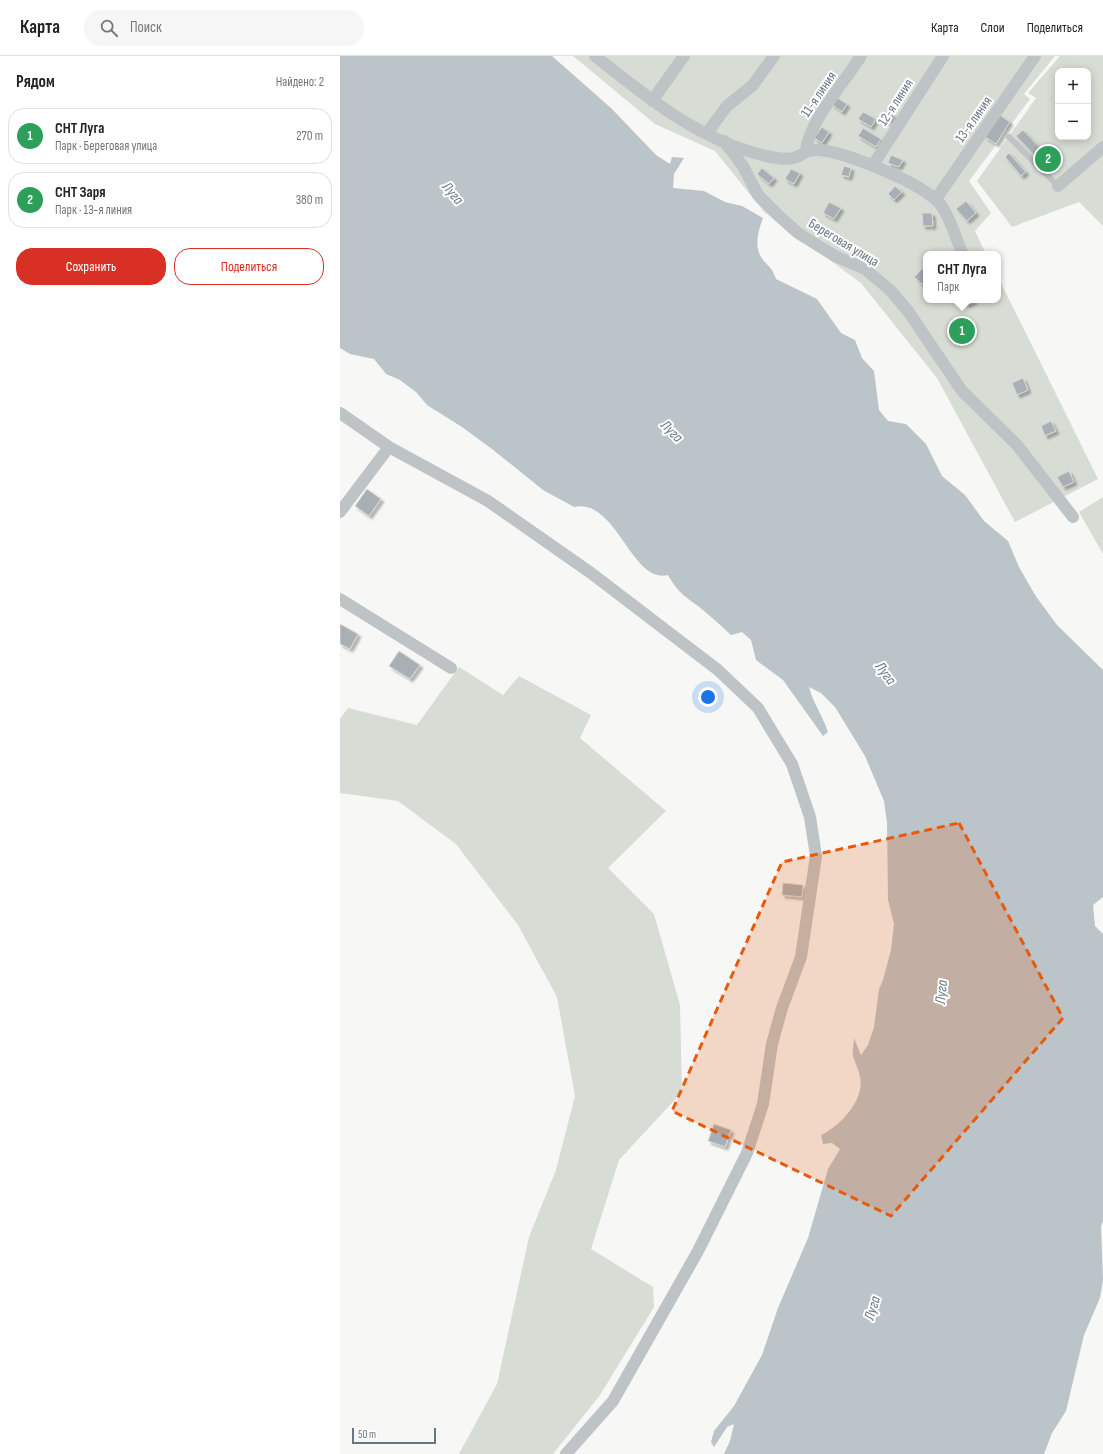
<!DOCTYPE html>
<html lang="ru">
<meta charset="utf-8">
<style>
body{margin:0;font-family:"Sofia Sans Condensed",sans-serif;background:#f6f6f6;color:#222}
.controls{position:absolute;right:12px;top:12px;display:grid;overflow:hidden;border-radius:8px;box-shadow:0 2px 10px #0003}
.controls button{width:36px;height:36px;display:grid;place-items:center;padding:0;border:0;border-bottom:1px solid #e0e0e0;background:#fff;color:#222;font:20px sans-serif}
.scale{position:absolute;left:12px;bottom:10px;width:84px;box-sizing:border-box;padding-left:4px;border:2px solid #687784;border-top:0;font-size:11px;line-height:14px;white-space:nowrap;color:#687784;-webkit-text-stroke:3px #fff;paint-order:stroke}
.you{position:absolute;left:368px;top:641px;width:14px;height:14px;margin:-10px;border:3px solid #fff;border-radius:50%;background:#1a73e8;box-shadow:0 0 0 6px #1a73e833}
.badge{display:grid;place-items:center;width:26px;height:26px;border-radius:50%;background:#d93025;color:#fff;font-size:13px;font-weight:700}
.pin{position:absolute;translate:-50% -50%;border:2px solid #fff;box-shadow:0 1px 4px #0006}
.popup{position:absolute;left:583px;top:195px;width:78px;height:52px;box-sizing:border-box;display:grid;place-content:center;border-radius:8px;background:#fff;filter:drop-shadow(0 1px 3px #0005);font-size:13px;white-space:nowrap;color:#767676}
.popup b{font-size:15px;color:#222}
.popup::after{content:'';position:absolute;left:50%;top:100%;margin-left:-8px;border:8px solid transparent;border-top-color:#fff}
.list{margin:0;padding:0;list-style:none}
h2{display:flex;justify-content:space-between;align-items:center;height:52px;margin:0;padding:0 16px;font-size:17px}
h2 small{font-size:13px;font-weight:400;color:#767676}
.list li{display:grid;grid-template-columns:26px 1fr auto;gap:12px;align-items:center;box-sizing:border-box;height:56px;margin:0 8px 8px;padding:0 8px;border:1px solid #e0e0e0;border-radius:16px}
.list b{display:block;font-size:15px;white-space:nowrap}
.list p{margin:0;font-size:13px;white-space:nowrap;color:#767676}
.list em{font-size:13px;font-style:normal;color:#767676}
.actions{display:flex;gap:8px;padding:12px 16px}
.actions a{flex:1;padding:9px 0;border:1px solid #d93025;border-radius:16px;text-align:center;font-size:14px;color:#d93025}
.actions .main{background:#d93025;color:#fff}
.icon{flex:none;width:22px;height:22px;fill:none;stroke:currentColor;stroke-width:2;stroke-linecap:round;stroke-linejoin:round}
.map{position:relative;flex:none;width:763px;height:1398px;overflow:hidden}
header{display:flex;align-items:center;gap:24px;box-sizing:border-box;height:56px;padding:0 20px;background:#fff;border-bottom:1px solid #e0e0e0}
header strong{font-size:19px}
nav{display:flex;gap:22px;margin-inline-start:auto;font-size:14px}
.search{width:280px;height:36px;background:#f6f6f6;display:flex;align-items:center;gap:10px;box-sizing:border-box;padding:0 14px;border-radius:22px;color:#767676;font-size:15px}
main{display:flex}
aside{flex:1;background:#fff}
.map>svg:first-child{display:block}
</style>
<header>
<strong>Карта</strong>
<div class="search"><svg class="icon" aria-label="search" viewBox="0 0 24 24"><circle cx="10" cy="10" r="6"/><path d="M15 15l6 6"/></svg>Поиск</div>
<nav><a>Карта</a><a>Слои</a><a>Поделиться</a></nav>
</header>
<main>
<aside>
<h2>Рядом<small>Найдено: 2</small></h2>
<ul class="list">
<li><span class="badge" style="background:#2e9e5b">1</span><div><b>СНТ Луга</b><p>Парк · Береговая улица</p></div><em>270 m</em></li>
<li><span class="badge" style="background:#2e9e5b">2</span><div><b>СНТ Заря</b><p>Парк · 13-я линия</p></div><em>380 m</em></li>
</ul>
<div class="actions"><a class="main">Сохранить</a><a>Поделиться</a></div>
</aside>
<div class="map">
<svg width="763" height="1398" viewBox="0 0 763 1398">
<defs>
<filter id="shadow"><feDropShadow dx="3" dy="3" stdDeviation="1" flood-color="#0004"/></filter>
</defs>
<rect width="100%" height="100%" fill="#f7f7f5"/>
<path fill="#d7dcd4" fill-rule="evenodd" d="M233,0H715L684,38L690,43L629,125L651,157L635,175L646,198H586V244H658V221L758,423L675,466L597,322L521,227L424,156L375,95L315,68Z
M720,0H763V170L739,146L672,171L637,125L696,42L688,37ZM718,15H748V81H718Z
M763,441V498L739,456Z
M119,611L163,639L179,620L251,659L240,682L326,755L268,812L314,858L340,949L342,1036L279,1104L251,1193L313,1231L314,1251L260,1339L213,1398H119L157,1328L189,1181L216,1114L235,1040L217,941L178,869L116,788L58,745L0,737V663L8,652L77,669Z"/>
<path fill="#bac4c9" d="M0,0H212L272,53L316,99L330,108L332,101L344,102L334,118L333,132L364,135L385,146L402,150L423,162C418,175 413,193 424,205C431,213 432,212 436,223L477,243L501,277L515,284L522,302L534,315L539,354L548,365L566,368L586,388L602,420L625,439L644,465L668,485L679,511L695,539L717,569L763,614V841L753,849L755,870L763,878V1165L761,1170L763,1224L760,1242L744,1279L726,1355L712,1377L704,1398H384L390,1385L394,1368L387,1371L374,1391L371,1386L374,1375L394,1350L422,1299L438,1252L468,1182L488,1113L500,1093L492,1087L483,1088L481,1079C500,1070 525,1044 520,1021C519,1014 515,1007 513,1000C512,995 514,988 514,982L521,999L528,989L534,971L539,933L543,924L551,894L554,868L548,844L547,767L544,745L525,700L495,651L481,637L469,631C473,647 483,660 488,676L483,680L443,624L416,604L411,584L402,576L391,579C382,571 373,562 363,554C347,541 339,539 328,519C291,528 277,442 234,451L203,434L152,393L122,371L87,349L76,336L60,324L46,318L34,303L10,298L0,292Z"/>
<path fill="#a8b0b5" stroke="#d9d9d7" filter="url(#shadow)" d="M496,41L507,48L502,56L491,48Z
M523,56L536,63L531,71L518,63Z
M548,57L557,61L553,69L544,64Z
M660,59L670,66L656,88L645,81Z
M482,71L489,76L482,87L474,82Z
M523,72L541,83L536,91L518,80Z
M683,74L705,97L699,104L676,80Z
M669,97L686,116L681,120L665,101Z
M551,99L563,104L559,111L548,107Z
M504,110L511,112L509,121L501,119Z
M422,112L434,122L429,128L417,118Z
M451,113L460,117L454,128L445,123Z
M555,130L562,136L554,144L548,138Z
M626,145L636,157L627,165L616,153Z
M489,146L501,152L494,163L483,157Z
M582,157H592L593,170H583Z
M585,210L586,224L582,228L574,221Z
M624,244H634L635,245L626,249Z
M683,322L688,334L677,339L672,327Z
M711,365L716,375L705,380L701,370Z
M729,415L734,426L723,431L717,421Z
M27,433L41,443L29,460L15,450Z
M0,568L18,578L10,593L0,588Z
M59,595L80,609L70,623L49,610Z
M443,827L463,829L462,841L442,839Z
M374,1068L391,1074L385,1091L368,1085Z"/>
<g fill="none" stroke-linecap="round" stroke-linejoin="round">
<path stroke="#bec3c6" stroke-width="6" d="M669,81L718,130"/>
<path stroke="#bec3c6" stroke-width="12" d="M255,0C303,38 351,78 411,96C423,99 440,105 453,102C464,100 464,93 478,94C504,95 584,128 600,148C610,160 616,184 623,198
M312,45L344,0
M367,77L387,50L413,29L434,0
M384,85L403,110L418,139L439,160L458,177L495,200L525,213L550,234L568,255L622,335L677,389L733,461
M466,94C470,64 504,27 521,0
M533,109L603,0
M718,130L763,91
M596,143L695,0
M0,357L49,391L148,445L251,517L378,614L418,652L452,708L470,761L476,800L461,901L442,952L432,988L423,1048L407,1097L358,1195L273,1345L226,1398
M0,456L49,391
M0,543L111,612"/>
</g>
<path fill="#e8590c" fill-opacity="0.2" stroke="#e8590c" stroke-width="3" stroke-dasharray="8 5" stroke-linejoin="round" d="M619,767L723,962L551,1160L332,1055L442,806Z"/>
<g text-anchor="middle" stroke-width="4" stroke-linejoin="round" paint-order="stroke">
<g font-size="14" fill="#687784" stroke="#fff">
<text transform="translate(478 38) rotate(-56)" y="5">11-я линия</text>
<text transform="translate(555 46) rotate(-57)" y="5">12-я линия</text>
<text transform="translate(633 63) rotate(-55)" y="5">13-я линия</text>
<text transform="translate(504 186) rotate(31)" y="5">Береговая улица</text>
</g>
<g font-size="15" font-style="italic" fill="#637780" stroke="#fff">
<text transform="translate(113 137) rotate(50)" y="5">Луга</text>
<text transform="translate(332 375) rotate(45)" y="5">Луга</text>
<text transform="translate(546 617) rotate(54)" y="5">Луга</text>
<text transform="translate(601 936) rotate(-84)" y="5">Луга</text>
<text transform="translate(532 1252) rotate(-73)" y="5">Луга</text>
</g>
</g>
</svg>
<div class="controls">
<button>+</button>
<button>−</button>
</div>
<div class="scale">50 m</div>
<div class="you"></div>
<div class="pin badge" style="left:622px;top:275px;background:#2e9e5b">1</div>
<div class="popup"><b>СНТ Луга</b>Парк</div>
<div class="pin badge" style="left:708px;top:103px;background:#2e9e5b">2</div>
</div>
</main>
